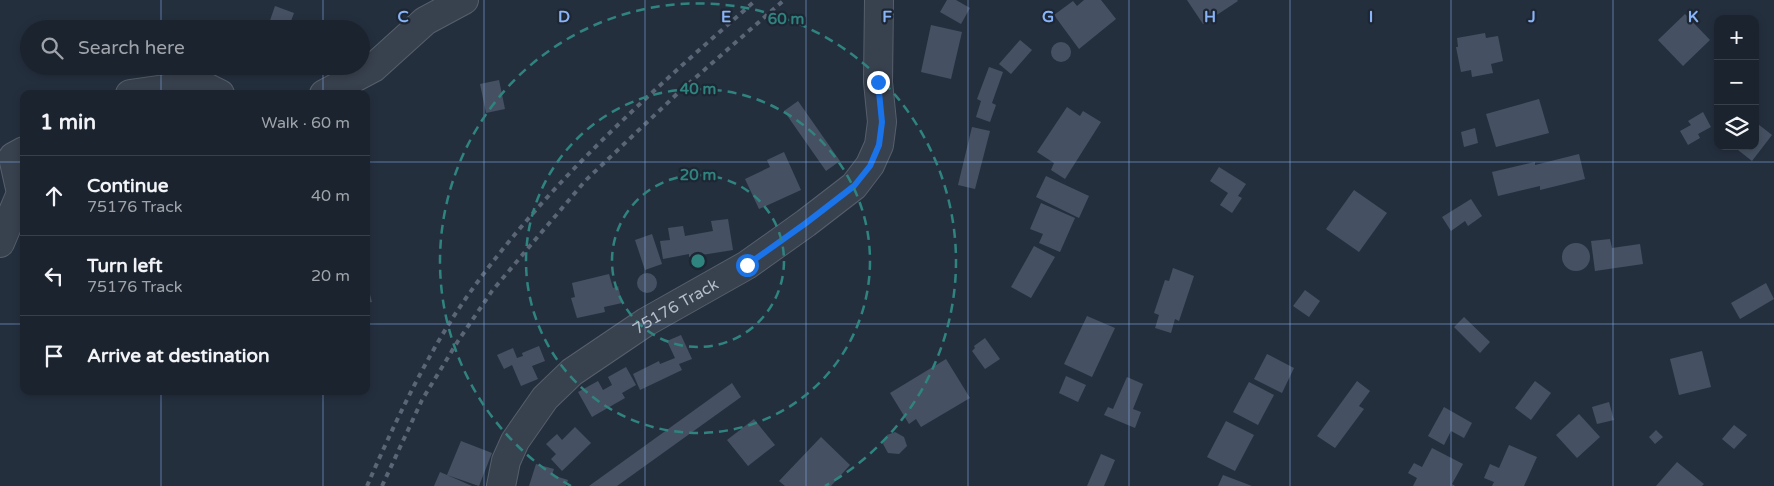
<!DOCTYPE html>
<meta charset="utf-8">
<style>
body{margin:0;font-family:"Varela Round",sans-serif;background:#242b36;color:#f1f3f6}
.controls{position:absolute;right:15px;top:15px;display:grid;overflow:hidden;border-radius:10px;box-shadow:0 2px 8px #0003}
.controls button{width:45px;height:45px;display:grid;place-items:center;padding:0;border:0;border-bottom:1px solid #39404a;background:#1b232e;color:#f1f3f6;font:25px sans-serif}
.stop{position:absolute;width:15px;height:15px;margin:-11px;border:4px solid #1a73e8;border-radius:50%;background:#fff}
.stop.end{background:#1a73e8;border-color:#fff;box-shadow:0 1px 5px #0008}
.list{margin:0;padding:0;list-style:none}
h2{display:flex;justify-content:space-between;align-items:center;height:65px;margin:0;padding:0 20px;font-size:21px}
h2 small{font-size:16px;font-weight:400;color:#a0a4aa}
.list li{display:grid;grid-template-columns:32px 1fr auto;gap:15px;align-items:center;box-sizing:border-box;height:80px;padding:0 20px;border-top:1px solid #39404a}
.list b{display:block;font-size:19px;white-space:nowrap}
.list p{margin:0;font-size:16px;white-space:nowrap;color:#a0a4aa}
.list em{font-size:16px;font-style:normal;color:#a0a4aa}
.icon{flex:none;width:28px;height:28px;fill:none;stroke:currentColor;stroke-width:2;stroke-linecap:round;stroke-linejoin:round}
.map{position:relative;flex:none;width:1774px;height:486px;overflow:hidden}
.search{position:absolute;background:#1b232e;box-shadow:0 2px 8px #0003;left:20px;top:20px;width:350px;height:55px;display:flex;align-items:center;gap:12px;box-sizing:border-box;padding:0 18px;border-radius:28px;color:#a0a4aa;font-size:19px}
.panel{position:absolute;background:#1b232e;box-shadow:0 2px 8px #0003;left:20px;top:90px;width:350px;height:305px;border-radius:10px}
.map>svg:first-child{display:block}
</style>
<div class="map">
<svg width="1774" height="486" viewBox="0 0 1774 486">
<rect width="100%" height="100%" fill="#242f3e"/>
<path fill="#455162" d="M947,0H956L970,8L961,24L940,12Z
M1084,0H1101L1116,19L1079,49L1054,15L1073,1L1077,6Z
M1187,0H1237L1238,1L1203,24Z
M275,6L294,13L288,29H267Z
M1685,14L1710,40L1683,66L1658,40Z
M931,25L962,32L951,79L921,72Z
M1485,33L1486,38L1498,36L1503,61L1491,64L1493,73L1472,77L1471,70L1461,72L1456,47H1458L1457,38Z
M1020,40L1032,50L1011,74L999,64Z
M1051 52a10 10 0 1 1 20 0a10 10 0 1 1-20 0Z
M989,67L1003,72L992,103L996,105L990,122L976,117L981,101L977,99Z
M499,80L505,109L486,113L480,84Z
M1539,99L1549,133L1496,147L1486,114Z
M798,101L840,161L826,171L784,111Z
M1067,107L1080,116L1083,111L1101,122L1065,179L1051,170L1054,163L1037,152Z
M1703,112L1711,127L1698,134L1700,138L1688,145L1680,131L1691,125L1688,121Z
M1758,124L1772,135L1752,161L1738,150L1741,146H1755V128Z
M972,127L990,131L975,189L958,185Z
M1475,128L1478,143L1464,147L1461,132Z
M784,152L801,190L759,209L745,179L770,167L767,160Z
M1579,154L1585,179L1540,190V186L1498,196L1492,172L1535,162V165Z
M1219,167L1246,184L1238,196L1242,198L1232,213L1220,205L1228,193L1210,181Z
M1046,176L1089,196L1079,218L1036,197Z
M1354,190L1387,213L1359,252L1326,229Z
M1471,199L1482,216L1468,226L1465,221L1451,231L1442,217Z
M1041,203L1075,218L1060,252L1039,243L1043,234L1030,229Z
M728,219L733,250L689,257V254L663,259L660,241L670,240L668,228L683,226L685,236L713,231L711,221Z
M652,234L662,264L645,270L635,240Z
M1610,239L1612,248L1640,244L1643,264L1595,271L1591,241Z
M1562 257a14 14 0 1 1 28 0a14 14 0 1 1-28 0Z
M1034,246L1055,257L1031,298L1011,287Z
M1173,268L1194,276L1179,321L1175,319L1171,333L1155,328L1159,315L1154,313L1165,280L1169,281Z
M637 283a10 10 0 1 1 20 0a10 10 0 1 1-20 0Z
M609,274L613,288L618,286L622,303L604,307L605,312L577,318L571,298L575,297L572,283Z
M366,279L372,302L366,303Z
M1766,283L1774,299L1740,319L1731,303Z
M1305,290L1320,301L1309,317L1293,306Z
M1087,316L1115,328L1092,377L1064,364Z
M1464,317L1490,342L1480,353L1454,327Z
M681,335L692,359L679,364L682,370L640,390L633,374L659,361L660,364L675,358L667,341Z
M985,338L1000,359L985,369L972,351L975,348L974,346Z
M539,346L545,361L532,366L538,379L521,386L512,365L504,369L497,355L513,348L517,358L523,356L522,353Z
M1702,351L1711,387L1679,395L1670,359Z
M1267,354L1294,368L1282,393L1254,379Z
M946,359L970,398L921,427L916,419L909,424L890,393Z
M626,367L636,385L622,393L625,398L592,417L578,392L598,381L603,390L612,385L608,377Z
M1066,376L1086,385L1078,402L1059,393Z
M1127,377L1143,384L1133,409L1141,412L1135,428L1104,415L1108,407L1113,409Z
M1357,381L1370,391L1359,406L1364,409L1335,448L1317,436Z
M1535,381L1551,393L1531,420L1515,408Z
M1249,382L1274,395L1258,425L1233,412Z
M732,383L741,397L617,486H589Z
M1609,402L1614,420L1597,424L1592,407Z
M1444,407L1472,423L1464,438L1451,431L1444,445L1428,436Z
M1579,414L1600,437L1577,458L1556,435Z
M754,419L775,445L748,466L727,440Z
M1226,421L1254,435L1235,471L1207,457Z
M1734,425L1747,435L1734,449L1722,439Z
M575,427L591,443L562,471L551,459L556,454L546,444L557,434L562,440Z
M1656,430L1663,437L1655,444L1649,437Z
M895,432L904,437L907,446L899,454L888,453L883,444L887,435Z
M821,437L850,465L831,486H785L779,481Z
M461,441L492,453L479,486L447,475Z
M1509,445L1537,457L1524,486H1492L1494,482L1484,478L1490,464L1499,468Z
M1432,448L1463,464L1452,484L1455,486H1413L1417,478L1408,473L1414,463L1422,467Z
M1101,454L1115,460L1104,486H1087Z
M1677,462L1704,484L1702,486H1656Z
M536,464L554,469L552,475L568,480L566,486H529Z
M440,472L447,475L472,486H434Z
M1223,475L1252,486H1218Z"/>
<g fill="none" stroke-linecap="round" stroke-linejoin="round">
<g stroke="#565f6c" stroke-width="30">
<g id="street">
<path d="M130,94L200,84L220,94"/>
<path d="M324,94L373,68L425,21L464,0"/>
<path d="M0,243L21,193L13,157L24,151"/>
<path id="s1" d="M501,486L506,461L515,441L545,398L572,372L646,322L747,265L806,223L854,186L870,165L879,145L882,122L878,82L879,0"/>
</g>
</g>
<use href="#street" stroke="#38414e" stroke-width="28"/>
<path stroke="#5a6575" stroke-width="4" stroke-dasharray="5 5" stroke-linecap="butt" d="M367,486C394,424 427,354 466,298C546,184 652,91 756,0
M382,486L422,400L458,341L492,291L529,247L586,180L678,93L784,0"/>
</g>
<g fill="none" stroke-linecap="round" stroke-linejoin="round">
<path stroke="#1a73e8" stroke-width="6" d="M747,265L806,223L854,186L870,166L879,145L882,122L878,82"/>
</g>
<path fill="none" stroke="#8ab4f8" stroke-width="1" stroke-opacity="0.55" d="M161,0V29M323,0V29M484,0V486M645,0V486M806,0V486M968,0V486M1129,0V486M1290,0V486M1451,0V486M1613,0V486M161,66V94M323,66V94M0,162H24M366,162H1774M0,324H24M366,324H1774M161,391V486M323,391V486"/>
<g fill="none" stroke="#308480" stroke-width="2.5" stroke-dasharray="9 6">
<circle cx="698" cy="261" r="86"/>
<circle cx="698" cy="261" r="172"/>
<path d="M571 486A258 258 0 1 1 825 486"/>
</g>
<g text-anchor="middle" stroke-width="4.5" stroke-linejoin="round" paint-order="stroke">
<g font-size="16" fill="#b4bcc9" stroke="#1d2633">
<text dy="6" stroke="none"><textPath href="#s1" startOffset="260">75176 Track</textPath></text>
</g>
</g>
<g font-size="16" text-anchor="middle" font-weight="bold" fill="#8ab4f8" stroke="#1d2633" stroke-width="4.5" stroke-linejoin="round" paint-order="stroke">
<text x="403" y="22">C</text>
<text x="564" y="22">D</text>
<text x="726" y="22">E</text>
<text x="887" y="22">F</text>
<text x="1048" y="22">G</text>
<text x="1210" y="22">H</text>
<text x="1371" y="22">I</text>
<text x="1532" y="22">J</text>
<text x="1693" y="22">K</text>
</g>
<circle cx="698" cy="261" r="8" fill="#308480" stroke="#1d2633" stroke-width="2.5"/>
<g font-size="15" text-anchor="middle" font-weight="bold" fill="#308480" stroke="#1d2633" stroke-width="4.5" stroke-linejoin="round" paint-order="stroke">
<text x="786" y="24">60 m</text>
<text x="698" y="94">40 m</text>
<text x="698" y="180">20 m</text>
</g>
</svg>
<div class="controls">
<button>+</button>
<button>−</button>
<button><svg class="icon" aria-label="layers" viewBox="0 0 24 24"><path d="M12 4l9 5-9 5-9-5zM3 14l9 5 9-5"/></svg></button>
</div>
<div class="stop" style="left:747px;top:265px"></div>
<div class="stop end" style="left:878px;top:82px"></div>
<div class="search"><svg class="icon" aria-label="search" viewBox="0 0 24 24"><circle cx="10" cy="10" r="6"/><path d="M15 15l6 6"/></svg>Search here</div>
<section class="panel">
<h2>1 min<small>Walk · 60 m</small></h2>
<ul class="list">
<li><svg class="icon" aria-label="ahead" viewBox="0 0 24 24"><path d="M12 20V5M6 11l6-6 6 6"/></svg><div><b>Continue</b><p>75176 Track</p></div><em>40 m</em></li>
<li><svg class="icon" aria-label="left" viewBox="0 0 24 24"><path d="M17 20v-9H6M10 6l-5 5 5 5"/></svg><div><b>Turn left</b><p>75176 Track</p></div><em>20 m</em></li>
<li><svg class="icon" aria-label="arrive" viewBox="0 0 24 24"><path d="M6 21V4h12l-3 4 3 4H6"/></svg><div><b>Arrive at destination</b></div></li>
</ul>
</section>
</div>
